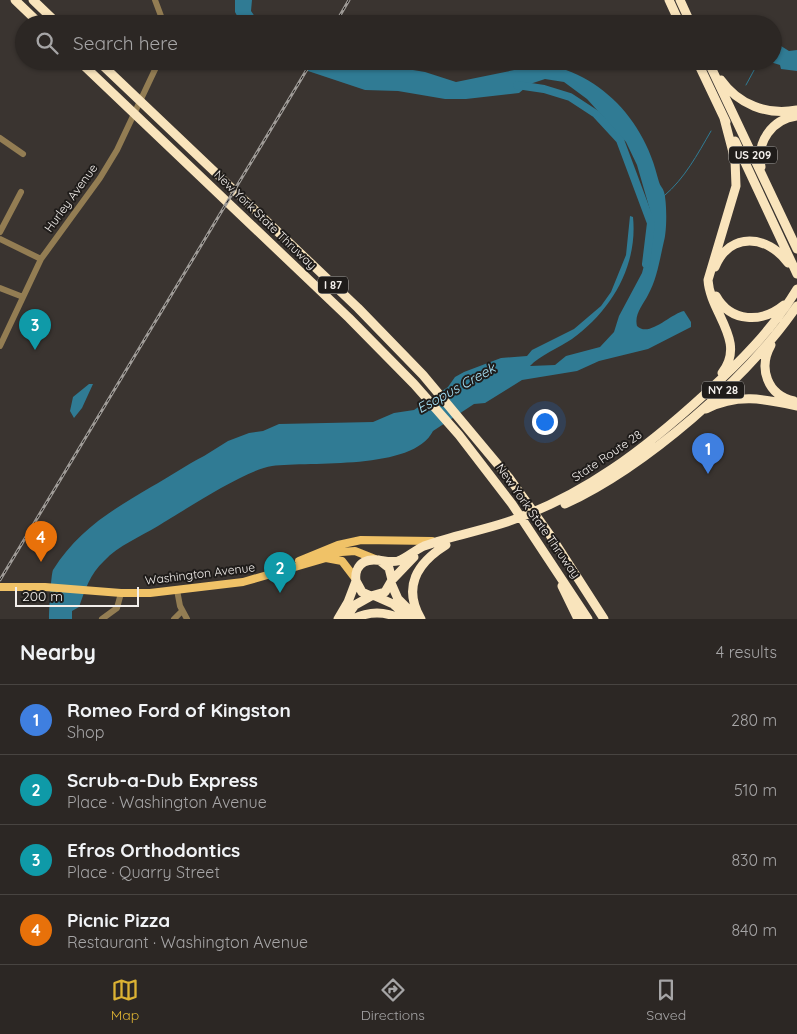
<!DOCTYPE html>
<meta charset="utf-8">
<style>
body{margin:0;font-family:Quicksand,sans-serif;background:#383331;color:#f1f3f6}
.scale{position:absolute;left:15px;bottom:12px;width:124px;box-sizing:border-box;padding-left:5px;border:2px solid #f3efec;border-top:0;font-size:14px;line-height:18px;white-space:nowrap;color:#f3efec;-webkit-text-stroke:4px #1f1c1a;paint-order:stroke}
.you{position:absolute;left:544px;top:421px;width:18px;height:18px;margin:-12px;border:4px solid #fff;border-radius:50%;background:#1a73e8;box-shadow:0 0 0 8px #1a73e833}
.badge{display:grid;place-items:center;width:32px;height:32px;border-radius:50%;background:#dcb233;color:#fff;font-size:16px;font-weight:700}
.pin{position:absolute;translate:-50% -41px;filter:drop-shadow(0 1px 2px #0008)}
.pin::after{content:'';position:absolute;top:26px;width:18px;height:15px;background:inherit;clip-path:polygon(0 0,100% 0,50% 100%)}
.list{margin:0;padding:0;list-style:none}
h2{display:flex;justify-content:space-between;align-items:center;height:65px;margin:0;padding:0 20px;font-size:21px}
h2 small{font-size:16px;font-weight:400;color:#a6a5a6}
.list li{display:grid;grid-template-columns:32px 1fr auto;gap:15px;align-items:center;box-sizing:border-box;height:70px;padding:0 20px;border-top:1px solid #484441}
.list b{display:block;font-size:19px;white-space:nowrap}
.list p{margin:0;font-size:16px;white-space:nowrap;color:#a6a5a6}
.list em{font-size:16px;font-style:normal;color:#a6a5a6}
.icon{flex:none;width:28px;height:28px;fill:none;stroke:currentColor;stroke-width:2;stroke-linecap:round;stroke-linejoin:round}
.map{position:relative;flex:none;width:797px;height:619px;overflow:hidden}
.search{position:absolute;background:#2c2724;box-shadow:0 1px 4px #0004;left:15px;right:15px;top:15px;height:55px;display:flex;align-items:center;gap:12px;box-sizing:border-box;padding:0 18px;border-radius:28px;color:#a6a5a6;font-size:19px}
.sheet{height:345px;background:#2c2724}
nav{display:flex;justify-content:space-around;align-items:center;box-sizing:border-box;height:70px;border-top:1px solid #484441;background:#2c2724;font-size:14px;color:#a6a5a6}
nav a{display:grid;justify-items:center;gap:2px}
nav .on{color:#dcb233}
.map>svg:first-child{display:block}
</style>
<div class="map">
<svg width="797" height="619" viewBox="0 0 797 619">
<rect width="100%" height="100%" fill="#3a3430"/>
<path fill="#307b94" d="M235,0H252L251,11L260,24L241,23L235,12Z
M773,41L789,51L797,50V71L781,69L780,65L767,61H773Z
M290,61H354L375,68H401L425,72L456,82L529,67L523,63L512,65L515,61C588,61 643,111 659,182C660,186 663,188 664,192C667,202 667,231 664,241C660,258 657,279 648,295C643,305 634,314 637,326C649,338 670,314 684,311L691,322V327L648,349L599,361L577,371L522,380L485,403L474,404L433,431C413,471 311,461 272,466C245,470 183,511 158,526C140,537 119,545 104,561C90,574 85,590 79,607L72,611V619H49C49,611 51,574 53,570C78,530 112,510 151,487C169,477 186,465 204,456L228,441L249,433L263,431L279,424L373,422L394,413L414,410L448,387L455,377L464,372L501,358L527,356L532,350L574,329L601,306L611,292L626,255L630,216L633,217C638,266 611,311 572,339C560,347 539,356 530,366L555,365L566,356L600,347L614,332L619,316L642,273L651,239L650,210L637,165L626,142L587,99L564,82L545,79L530,84L519,93L466,99H445L398,91L365,90L308,71Z
M89,384H93L82,408L74,418L70,411L73,397Z"/>
<g fill="none" stroke-linecap="round" stroke-linejoin="round">
<path stroke="#307b94" stroke-width="1" d="M746,85L759,61
M664,196C685,178 697,155 711,131"/>
<path stroke="#307b94" stroke-width="8" d="M517,85L544,89L570,97L596,114L620,140L651,223L646,264"/>
<path stroke="#937d53" stroke-width="6" d="M155,0L164,24
M0,138L23,154
M0,232L21,192
M0,239L41,259
M0,288L23,297
M0,346L41,259L100,178L117,150L159,61
M177,590L180,606L187,619
M102,619L117,608L121,593
M174,619L182,611"/>
<path stroke="#f0c267" stroke-width="8" d="M328,553L355,551L375,559
M299,561L338,545L361,540L432,541
M0,587H45L121,593H150L243,582L326,558L342,561L355,578"/>
<path stroke="#f9e4bc" stroke-width="9" d="M15,0L40,24
M33,0L58,24
M669,0L680,24
M680,0L691,24
M79,61L349,318L414,384L459,435L512,504L588,619
M98,61L358,308L423,375L510,479L550,535L604,619
M697,61L726,122
M708,61L797,249
M721,80C738,104 767,116 797,110
M735,141L797,274
M761,167C756,142 772,119 797,116
M715,267C730,231 768,235 788,263
M716,296C731,323 762,323 784,305
M771,345C758,368 767,395 794,401
M722,373C747,341 710,313 708,280L736,186L735,160L724,118
M706,409C738,393 764,399 797,406
M565,504C645,467 747,379 797,306
M379,560L389,568L392,580L385,592L371,596L362,592L356,581C355,574 357,566 364,562C375,556 386,564 398,561C407,558 415,550 424,546C451,536 480,531 507,522C584,496 646,448 705,394C740,362 773,329 797,289
M392,580L414,557
M391,583L398,599L418,619
M562,586L578,619
M375,596L393,604L410,619
M338,619L348,602L356,581
M345,619L355,605L371,596
M353,619C369,611 385,611 401,619
M421,619C402,587 417,563 446,545"/>
<g stroke="#a09c98" stroke-width="3">
<path id="rail" d="M335,24L349,0
M0,580L312,61"/>
</g>
<use href="#rail" stroke="#1f1c1a" stroke-width="1" stroke-dasharray="4" stroke-linecap="butt"/>
</g>
<g text-anchor="middle" stroke-width="4" stroke-linejoin="round" paint-order="stroke">
<g fill="#1f1c1a" stroke="#b3b0ad" stroke-width="1">
<rect x="729" y="146.5" width="48" height="17" rx="4"/>
<rect x="318" y="276.5" width="30" height="17" rx="4"/>
<rect x="702" y="381.5" width="42" height="17" rx="4"/>
</g>
<g font-size="11" font-weight="bold" fill="#f3efec">
<text x="753" y="159">US 209</text>
<text x="333" y="289">I 87</text>
<text x="723" y="394">NY 28</text>
</g>
<g font-size="12" fill="#f3efec" stroke="#1f1c1a">
<text transform="translate(71 198) rotate(-54)" y="4">Hurley Avenue</text>
<text transform="translate(265 220) rotate(44)" y="4">New York State Thruway</text>
<text transform="translate(607 456) rotate(-34)" y="4">State Route 28</text>
<text transform="translate(538 521) rotate(55)" y="4">New York State Thruway</text>
<text transform="translate(200 574) rotate(-7)" y="4">Washington Avenue</text>
</g>
<g font-size="14" font-style="italic" fill="#a7e3f8" stroke="#1f1c1a">
<text transform="translate(456 388) rotate(-29)" y="5">Esopus Creek</text>
</g>
</g>
</svg>
<div class="scale">200 m</div>
<div class="you"></div>
<div class="pin badge" style="left:708px;top:474px;background:#3f7fe0">1</div>
<div class="pin badge" style="left:280px;top:593px;background:#0f9aa8">2</div>
<div class="pin badge" style="left:35px;top:350px;background:#0f9aa8">3</div>
<div class="pin badge" style="left:41px;top:562px;background:#e8710a">4</div>
<div class="search"><svg class="icon" aria-label="search" viewBox="0 0 24 24"><circle cx="10" cy="10" r="6"/><path d="M15 15l6 6"/></svg>Search here</div>
</div>
<section class="sheet">
<h2>Nearby<small>4 results</small></h2>
<ul class="list">
<li><span class="badge" style="background:#3f7fe0">1</span><div><b>Romeo Ford of Kingston</b><p>Shop</p></div><em>280 m</em></li>
<li><span class="badge" style="background:#0f9aa8">2</span><div><b>Scrub-a-Dub Express</b><p>Place · Washington Avenue</p></div><em>510 m</em></li>
<li><span class="badge" style="background:#0f9aa8">3</span><div><b>Efros Orthodontics</b><p>Place · Quarry Street</p></div><em>830 m</em></li>
<li><span class="badge" style="background:#e8710a">4</span><div><b>Picnic Pizza</b><p>Restaurant · Washington Avenue</p></div><em>840 m</em></li>
</ul>
</section>
<nav>
<a class="on"><svg class="icon" aria-label="map" viewBox="0 0 24 24"><path d="M3 6l6-2 6 2 6-2v14l-6 2-6-2-6 2zM9 4v14M15 6v14"/></svg>Map</a>
<a><svg class="icon" aria-label="directions" viewBox="0 0 24 24"><path d="M12 3l9 9-9 9-9-9zM9 14v-3h6M13 9l2 2-2 2"/></svg>Directions</a>
<a><svg class="icon" aria-label="saved" viewBox="0 0 24 24"><path d="M7 4h10v16l-5-4-5 4z"/></svg>Saved</a>
</nav>
